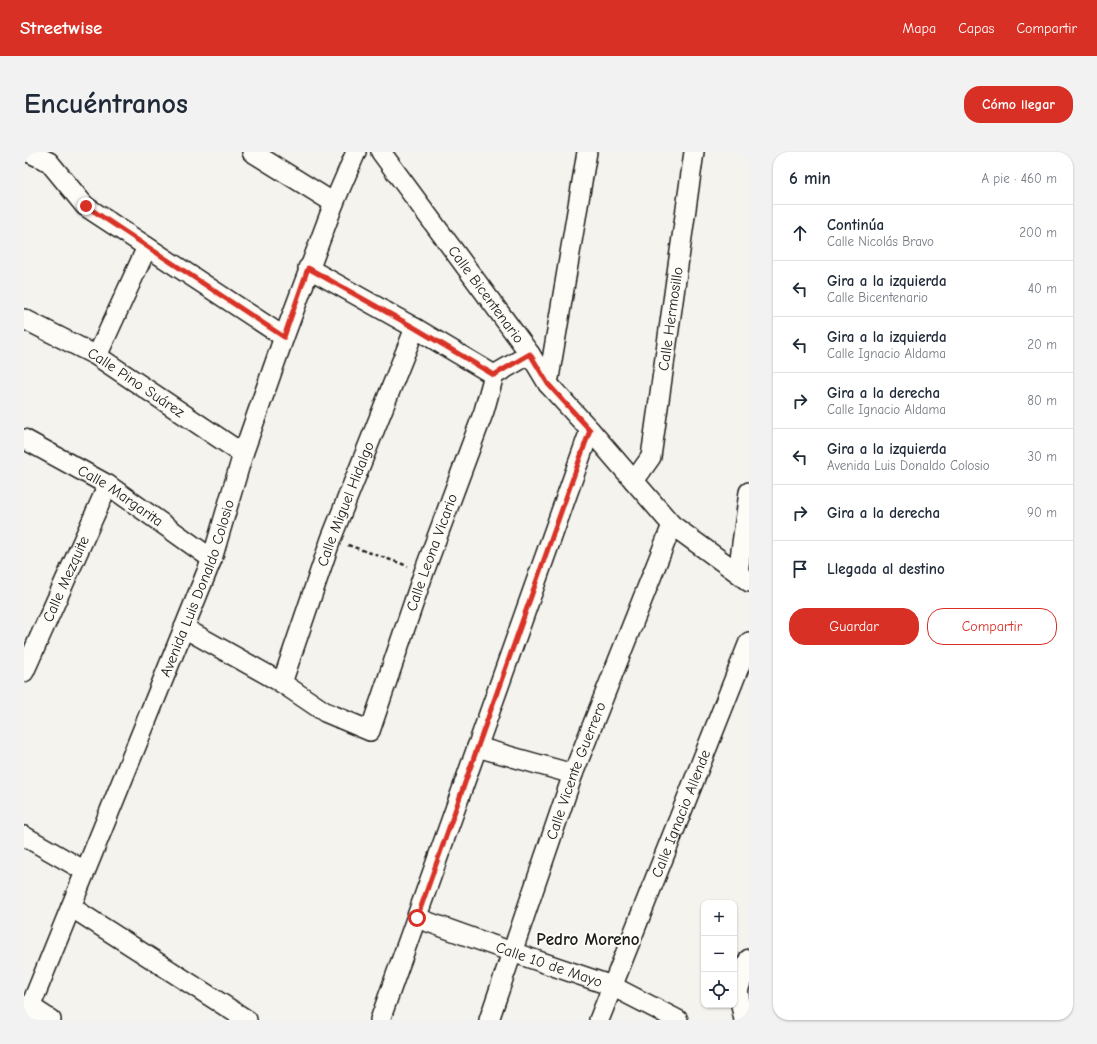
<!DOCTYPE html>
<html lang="es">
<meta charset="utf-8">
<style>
body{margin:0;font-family:"Comic Neue",sans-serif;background:#f2f2f3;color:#1f2937}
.controls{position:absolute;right:12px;bottom:12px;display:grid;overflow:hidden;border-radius:8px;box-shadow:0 1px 3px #0004}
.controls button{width:36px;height:36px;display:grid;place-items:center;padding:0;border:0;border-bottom:1px solid #e0e1e3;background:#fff;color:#1f2937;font:20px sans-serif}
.stop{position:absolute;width:12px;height:12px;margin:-9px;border:3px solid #d93025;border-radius:50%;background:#fff}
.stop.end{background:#d93025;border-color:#fff;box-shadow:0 1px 4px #0008}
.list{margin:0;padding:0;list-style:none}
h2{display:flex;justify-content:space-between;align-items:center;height:52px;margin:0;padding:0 16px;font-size:17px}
h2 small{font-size:13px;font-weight:400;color:#747a83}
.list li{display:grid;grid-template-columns:26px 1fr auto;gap:12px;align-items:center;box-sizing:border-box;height:56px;padding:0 16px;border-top:1px solid #e0e1e3}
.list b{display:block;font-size:15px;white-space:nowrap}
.list p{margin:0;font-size:13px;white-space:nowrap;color:#747a83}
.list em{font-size:13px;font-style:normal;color:#747a83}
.actions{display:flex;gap:8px;padding:12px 16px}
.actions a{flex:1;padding:9px 0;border:1px solid #d93025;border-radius:16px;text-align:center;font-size:14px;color:#d93025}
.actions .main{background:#d93025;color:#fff}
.icon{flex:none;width:22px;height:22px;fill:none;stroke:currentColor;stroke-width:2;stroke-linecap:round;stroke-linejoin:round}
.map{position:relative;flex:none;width:725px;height:868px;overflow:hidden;border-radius:16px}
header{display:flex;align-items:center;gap:24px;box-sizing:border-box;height:56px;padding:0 20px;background:#d93025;color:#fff}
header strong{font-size:19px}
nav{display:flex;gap:22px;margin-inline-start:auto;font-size:14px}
.intro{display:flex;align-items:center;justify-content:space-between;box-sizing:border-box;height:96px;padding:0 24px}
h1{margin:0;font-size:28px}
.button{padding:10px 18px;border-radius:16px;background:#d93025;color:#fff;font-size:14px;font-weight:700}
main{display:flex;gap:24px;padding:0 24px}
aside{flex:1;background:#fff;border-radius:16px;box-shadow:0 1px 3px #0004}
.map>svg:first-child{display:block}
</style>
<header>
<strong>Streetwise</strong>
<nav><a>Mapa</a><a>Capas</a><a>Compartir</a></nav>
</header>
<div class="intro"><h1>Encuéntranos</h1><a class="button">Cómo llegar</a></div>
<main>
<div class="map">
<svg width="725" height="868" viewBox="0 0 725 868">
<rect width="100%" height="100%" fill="#f4f3ee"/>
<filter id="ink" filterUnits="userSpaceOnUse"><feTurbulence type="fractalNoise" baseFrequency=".025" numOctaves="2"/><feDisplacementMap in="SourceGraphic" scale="8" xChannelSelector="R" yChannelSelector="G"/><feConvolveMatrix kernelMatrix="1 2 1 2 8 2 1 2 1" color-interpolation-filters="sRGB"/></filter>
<g filter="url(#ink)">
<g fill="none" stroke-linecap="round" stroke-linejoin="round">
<g stroke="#1c1c1c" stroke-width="22">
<g id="street">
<path d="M4,0L25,10L61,54L260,185"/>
<path d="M228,0L310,51"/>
<path id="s1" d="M357,0L506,202L524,232L566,278L648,373L714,421L725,430"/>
<path d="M284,116L391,176L470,223"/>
<path id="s2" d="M0,167L73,204L219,302"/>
<path d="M73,204L123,95"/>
<path d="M470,223L506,202"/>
<path d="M524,232L563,0"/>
<path id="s3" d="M0,287L84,333L188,407"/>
<path id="s4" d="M610,329L627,305L670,0"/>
<path d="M714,421L725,340"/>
<path id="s5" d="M160,476L258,531L301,560L346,579L400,420L460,259L470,223"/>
<path id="s6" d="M0,520L84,333"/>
<path id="s7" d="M258,531L307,387L391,176"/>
<path d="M453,595L549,622"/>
<path d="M0,684L61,719"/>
<path d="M47,755L223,868"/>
<path id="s8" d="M393,766L488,800L588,834L654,868"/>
<path d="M7,855L27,868"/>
<path id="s9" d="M1,868L188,407L219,302L260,185L310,51L332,0"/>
<path d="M356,868L566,278"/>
<path id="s10" d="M465,868L549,622L648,373"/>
<path id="s11" d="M575,868L725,490"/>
<path d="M720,868L714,839L725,807"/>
</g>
</g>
<path stroke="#1c1c1c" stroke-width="2.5" stroke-dasharray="4 3" stroke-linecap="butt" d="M324,393L384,414"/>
<use href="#street" stroke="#fdfcf7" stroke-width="19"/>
</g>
</g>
<g fill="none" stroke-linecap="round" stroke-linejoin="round" filter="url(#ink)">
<path stroke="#d93025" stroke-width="5" d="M62,54L260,185L284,116L391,176L470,223L506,202L524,232L566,278L393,766"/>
</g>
<g text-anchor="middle" stroke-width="4" stroke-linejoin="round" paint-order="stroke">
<g font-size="15" fill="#1c1c1c" stroke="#fdfcf7">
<text dy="5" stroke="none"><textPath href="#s1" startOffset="177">Calle Bicentenario</textPath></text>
<text dy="5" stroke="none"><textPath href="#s4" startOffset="169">Calle Hermosillo</textPath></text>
<text dy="5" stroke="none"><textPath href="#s2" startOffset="129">Calle Pino Suárez</textPath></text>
<text dy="5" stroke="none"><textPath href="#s3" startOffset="112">Calle Margarita</textPath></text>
<text dy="5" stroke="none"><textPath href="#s7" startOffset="190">Calle Miguel Hidalgo</textPath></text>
<text dy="5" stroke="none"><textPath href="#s5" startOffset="402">Calle Leona Vicario</textPath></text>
<text dy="5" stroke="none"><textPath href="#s6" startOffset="102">Calle Mezquite</textPath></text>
<text dy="5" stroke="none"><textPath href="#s9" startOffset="465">Avenida Luis Donaldo Colosio</textPath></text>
<text dy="5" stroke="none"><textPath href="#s10" startOffset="264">Calle Vicente Guerrero</textPath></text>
<text dy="5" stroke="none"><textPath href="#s11" startOffset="222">Calle Ignacio Allende</textPath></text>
<text dy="5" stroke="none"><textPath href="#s8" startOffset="140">Calle 10 de Mayo</textPath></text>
</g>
<g font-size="17" font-weight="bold" fill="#1c1c1c" stroke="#fdfcf7">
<text x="564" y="793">Pedro Moreno</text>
</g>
</g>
</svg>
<div class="controls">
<button>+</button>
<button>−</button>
<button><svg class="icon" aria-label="locate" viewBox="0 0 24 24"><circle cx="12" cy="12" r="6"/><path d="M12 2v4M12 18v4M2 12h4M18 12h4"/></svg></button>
</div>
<div class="stop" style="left:393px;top:766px"></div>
<div class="stop end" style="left:62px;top:54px"></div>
</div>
<aside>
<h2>6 min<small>A pie · 460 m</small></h2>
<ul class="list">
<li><svg class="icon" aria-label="ahead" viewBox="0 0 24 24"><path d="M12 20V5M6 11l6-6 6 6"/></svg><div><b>Continúa</b><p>Calle Nicolás Bravo</p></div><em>200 m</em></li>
<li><svg class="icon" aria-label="left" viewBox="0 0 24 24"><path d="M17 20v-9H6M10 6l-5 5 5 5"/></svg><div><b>Gira a la izquierda</b><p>Calle Bicentenario</p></div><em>40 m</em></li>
<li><svg class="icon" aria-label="left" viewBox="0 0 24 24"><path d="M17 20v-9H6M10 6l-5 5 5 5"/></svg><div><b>Gira a la izquierda</b><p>Calle Ignacio Aldama</p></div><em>20 m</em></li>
<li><svg class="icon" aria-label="right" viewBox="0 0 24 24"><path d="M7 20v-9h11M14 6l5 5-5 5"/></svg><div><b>Gira a la derecha</b><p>Calle Ignacio Aldama</p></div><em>80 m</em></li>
<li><svg class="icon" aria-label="left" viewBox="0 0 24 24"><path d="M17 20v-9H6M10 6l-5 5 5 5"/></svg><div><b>Gira a la izquierda</b><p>Avenida Luis Donaldo Colosio</p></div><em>30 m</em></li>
<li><svg class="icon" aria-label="right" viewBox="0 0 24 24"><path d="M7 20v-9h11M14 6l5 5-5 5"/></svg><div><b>Gira a la derecha</b></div><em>90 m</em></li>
<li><svg class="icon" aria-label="arrive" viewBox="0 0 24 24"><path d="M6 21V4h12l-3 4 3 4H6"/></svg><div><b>Llegada al destino</b></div></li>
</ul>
<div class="actions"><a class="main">Guardar</a><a>Compartir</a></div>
</aside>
</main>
